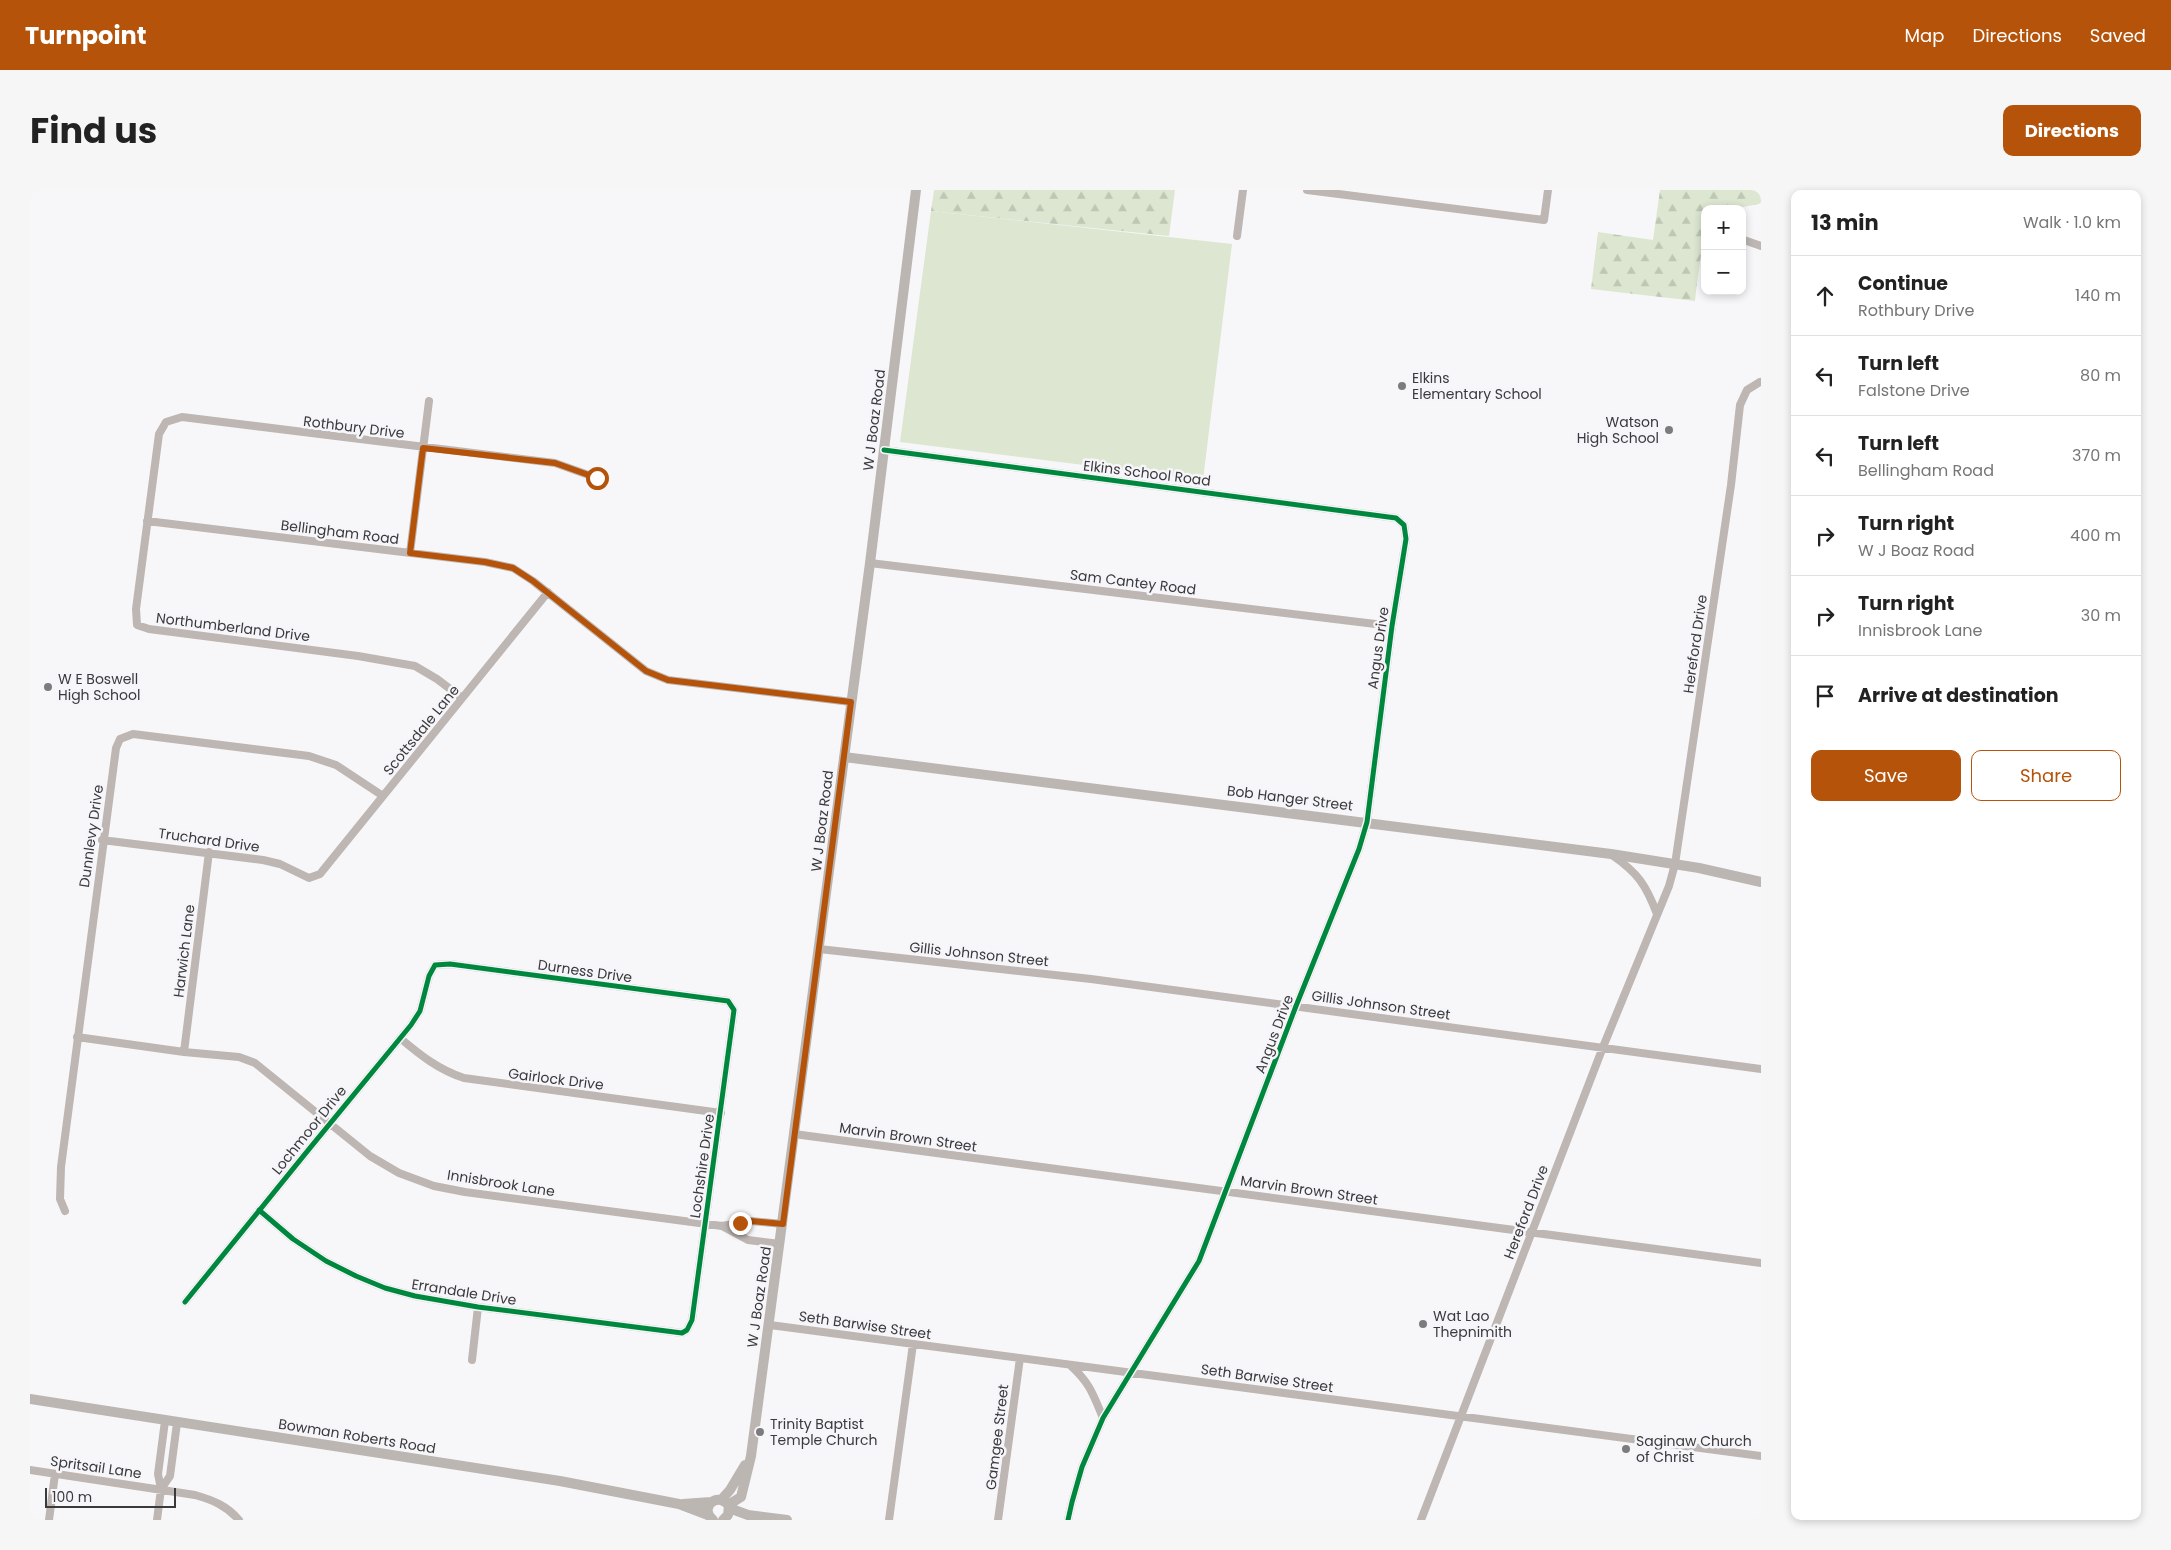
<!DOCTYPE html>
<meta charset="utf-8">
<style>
body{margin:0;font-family:Poppins,sans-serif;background:#f6f6f6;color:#222}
.controls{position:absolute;right:15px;top:15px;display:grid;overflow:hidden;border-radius:10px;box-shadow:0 2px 8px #0003}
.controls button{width:45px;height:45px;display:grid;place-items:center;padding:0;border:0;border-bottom:1px solid #e0e0e0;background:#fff;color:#222;font:25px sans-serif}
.scale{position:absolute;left:15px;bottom:12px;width:131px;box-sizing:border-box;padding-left:5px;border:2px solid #3a3a3c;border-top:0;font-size:14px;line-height:18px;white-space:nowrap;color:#3a3a3c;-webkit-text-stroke:4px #f6f6fa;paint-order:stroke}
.stop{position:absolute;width:15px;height:15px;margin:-11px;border:4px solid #b45309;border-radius:50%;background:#fff}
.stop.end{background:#b45309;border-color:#fff;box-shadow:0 1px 5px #0008}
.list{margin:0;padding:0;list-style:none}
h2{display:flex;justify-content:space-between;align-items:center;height:65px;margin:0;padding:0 20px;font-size:21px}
h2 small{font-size:16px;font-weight:400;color:#767676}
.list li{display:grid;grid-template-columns:32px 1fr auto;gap:15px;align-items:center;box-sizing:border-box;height:80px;padding:0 20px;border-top:1px solid #e0e0e0}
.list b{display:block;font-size:19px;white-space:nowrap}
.list p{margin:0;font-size:16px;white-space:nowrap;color:#767676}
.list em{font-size:16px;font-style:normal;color:#767676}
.actions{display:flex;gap:10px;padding:15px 20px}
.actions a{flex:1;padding:11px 0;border:1px solid #b45309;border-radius:10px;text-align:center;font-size:18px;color:#b45309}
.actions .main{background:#b45309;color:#fff}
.icon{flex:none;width:28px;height:28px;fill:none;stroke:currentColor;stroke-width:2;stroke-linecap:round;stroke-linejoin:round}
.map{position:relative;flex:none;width:1731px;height:1330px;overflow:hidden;border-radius:10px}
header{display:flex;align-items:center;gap:30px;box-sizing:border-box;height:70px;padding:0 25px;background:#b45309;color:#fff}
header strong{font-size:24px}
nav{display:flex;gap:28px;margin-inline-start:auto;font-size:18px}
.intro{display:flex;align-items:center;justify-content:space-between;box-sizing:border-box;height:120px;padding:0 30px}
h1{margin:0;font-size:35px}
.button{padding:12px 22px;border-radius:10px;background:#b45309;color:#fff;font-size:18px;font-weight:700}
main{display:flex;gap:30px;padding:0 30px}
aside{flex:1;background:#fff;border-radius:10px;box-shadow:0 2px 8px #0003}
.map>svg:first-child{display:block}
</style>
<header>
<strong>Turnpoint</strong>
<nav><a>Map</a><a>Directions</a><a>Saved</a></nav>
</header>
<div class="intro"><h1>Find us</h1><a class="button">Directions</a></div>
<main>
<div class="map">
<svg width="1731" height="1330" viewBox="0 0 1731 1330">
<defs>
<pattern id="forest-firs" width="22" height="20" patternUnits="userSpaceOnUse" patternTransform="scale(1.25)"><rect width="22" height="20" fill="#dde6d1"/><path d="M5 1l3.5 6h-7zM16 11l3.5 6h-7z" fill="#bec6b4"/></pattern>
</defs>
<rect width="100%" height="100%" fill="#f7f7f9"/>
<path fill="#dde6d1" d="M901,21L1202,54L1173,290L870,252Z"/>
<path fill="url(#forest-firs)" d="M904,0H1145L1139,46L901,21Z
M1630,0H1731V12L1729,14L1702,19H1675C1675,49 1668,80 1665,111L1561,99L1568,42L1623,50Z"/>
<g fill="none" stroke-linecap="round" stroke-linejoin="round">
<path stroke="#bdb6b3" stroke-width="8" d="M1277,0L1514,30L1518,0
M1207,46L1213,0
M1714,50L1731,56
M854,260L1366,328L1374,335L1376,349L1362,436L1337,632L1329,659L1266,816L1169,1071L1073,1228L1052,1277L1042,1312L1038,1330
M117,331L455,372L483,378L503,391L616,481L638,490L821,512
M380,363L399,211
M840,373L1362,436
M432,508L407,489L385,476L328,466L119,439L107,435L106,419L129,244L136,232L152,227L525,273L567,288
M72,650L233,670L250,674L279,688L290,684L518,402
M1582,665C1608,683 1616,695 1627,724
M789,759L1061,789L1731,879
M47,847L154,862L209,867L225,873L340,966L369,983L404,996L435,1002L692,1036L721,1031L753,1034
M370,848C390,865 409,880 434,888L691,923
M154,862L179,662
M764,944L1731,1073
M35,1021L30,1009L31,977L86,558L90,549L103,544L279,566L306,575L353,606
M692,1036L718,1050L750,1054
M155,1112C230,1019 305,927 381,835L390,821L399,786L405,775L420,774L698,811L704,820L662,1130L657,1140L652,1143L448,1117L385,1106L355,1098L326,1086L296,1071L263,1049L229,1020
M740,1135L1731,1266
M442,1170L448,1117
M1040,1175C1060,1193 1063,1204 1073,1228
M135,1231L128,1284L131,1299L140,1286L147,1233
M0,1280L165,1305C183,1310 197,1316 209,1330
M19,1330L25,1284
M127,1330L131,1299
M859,1330L883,1154
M968,1330L990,1168
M1391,1330L1573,857L1639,696L1645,674L1701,295L1710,215L1717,200L1730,192"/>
<path stroke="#bcb6b2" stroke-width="10" d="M814,567L1581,664L1669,678L1731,692
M0,1209L530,1291L649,1314L678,1325
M691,1310L700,1300L715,1275
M653,1314L681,1312
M698,1315L711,1307L721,1266L840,373L886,0
M699,1318L718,1325L757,1330
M683,1330C668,1318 688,1300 699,1316L698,1325L693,1330"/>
<g stroke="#f6f6fa" stroke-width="8">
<path id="cycleway" d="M854,260L1366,328L1374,335L1376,349L1362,436L1337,632L1329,659L1266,816L1169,1071L1073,1228L1052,1277L1042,1312L1038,1330
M155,1112C230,1019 305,927 381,835L390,821L399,786L405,775L420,774L698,811L704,820L662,1130L657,1140L652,1143L448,1117L385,1106L355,1098L326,1086L296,1071L263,1049L229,1020"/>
</g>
<use href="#cycleway" stroke="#00873e" stroke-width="5"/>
</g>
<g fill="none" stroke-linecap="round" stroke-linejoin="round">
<path stroke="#b45309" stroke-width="6" d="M567,288L525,273L393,258L380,363L455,372L483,378L503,391L616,481L638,490L821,512L753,1034L721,1031L710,1033"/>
</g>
<g fill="#7c7c7e" stroke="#f6f6fa" stroke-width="2">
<circle cx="1372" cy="196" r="5"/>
<circle cx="1639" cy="240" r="5"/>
<circle cx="18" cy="497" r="5"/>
<circle cx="1393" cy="1134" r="5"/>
<circle cx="730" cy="1242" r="5"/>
<circle cx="1596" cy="1259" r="5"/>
</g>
<g text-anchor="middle" stroke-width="5" stroke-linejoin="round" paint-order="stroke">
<g font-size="14" fill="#3a3a3c" stroke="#f6f6fa" text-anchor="start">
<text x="1382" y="193">Elkins<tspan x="1382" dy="16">Elementary School</tspan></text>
<text x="1629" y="237" text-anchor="end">Watson<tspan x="1629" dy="16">High School</tspan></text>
<text x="28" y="494">W E Boswell<tspan x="28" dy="16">High School</tspan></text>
<text x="1403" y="1131">Wat Lao<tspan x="1403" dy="16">Thepnimith</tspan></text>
<text x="740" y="1239">Trinity Baptist<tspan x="740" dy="16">Temple Church</tspan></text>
<text x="1606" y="1256">Saginaw Church<tspan x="1606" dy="16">of Christ</tspan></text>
</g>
<g font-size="14" fill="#3a3a3c" stroke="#f6f6fa">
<text transform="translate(844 230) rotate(-83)" y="5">W J Boaz Road</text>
<text transform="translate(324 237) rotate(7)" y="5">Rothbury Drive</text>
<text transform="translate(1117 283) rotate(7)" y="5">Elkins School Road</text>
<text transform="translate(310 342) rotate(7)" y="5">Bellingham Road</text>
<text transform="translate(1103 392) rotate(7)" y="5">Sam Cantey Road</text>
<text transform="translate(203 437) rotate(7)" y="5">Northumberland Drive</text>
<text transform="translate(1665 454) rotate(-82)" y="5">Hereford Drive</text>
<text transform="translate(1348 458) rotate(-82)" y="5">Angus Drive</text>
<text transform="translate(391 540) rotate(-51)" y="5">Scottsdale Lane</text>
<text transform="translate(1260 608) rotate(7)" y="5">Bob Hanger Street</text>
<text transform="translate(792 631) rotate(-83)" y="5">W J Boaz Road</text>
<text transform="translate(61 646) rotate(-82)" y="5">Dunnlevy Drive</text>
<text transform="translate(179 650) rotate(8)" y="5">Truchard Drive</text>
<text transform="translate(154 761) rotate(-83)" y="5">Harwich Lane</text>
<text transform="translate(949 764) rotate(6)" y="5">Gillis Johnson Street</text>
<text transform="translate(555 781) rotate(8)" y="5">Durness Drive</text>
<text transform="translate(1351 815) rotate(8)" y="5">Gillis Johnson Street</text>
<text transform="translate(1244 844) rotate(-69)" y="5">Angus Drive</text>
<text transform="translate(526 889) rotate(7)" y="5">Gairlock Drive</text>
<text transform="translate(279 940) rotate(-51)" y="5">Lochmoor Drive</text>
<text transform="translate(878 947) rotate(8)" y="5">Marvin Brown Street</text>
<text transform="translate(672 976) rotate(-82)" y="5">Lochshire Drive</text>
<text transform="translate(471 993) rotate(9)" y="5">Innisbrook Lane</text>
<text transform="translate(1279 1000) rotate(8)" y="5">Marvin Brown Street</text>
<text transform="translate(1496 1022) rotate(-69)" y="5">Hereford Drive</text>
<text transform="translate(434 1102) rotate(9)" y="5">Errandale Drive</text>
<text transform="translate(729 1107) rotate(-82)" y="5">W J Boaz Road</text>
<text transform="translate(835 1135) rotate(8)" y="5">Seth Barwise Street</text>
<text transform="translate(1237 1188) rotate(8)" y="5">Seth Barwise Street</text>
<text transform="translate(327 1246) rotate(9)" y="5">Bowman Roberts Road</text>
<text transform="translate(967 1247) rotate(-83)" y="5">Gamgee Street</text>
<text transform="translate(66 1277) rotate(8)" y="5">Spritsail Lane</text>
</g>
</g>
</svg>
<div class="controls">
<button>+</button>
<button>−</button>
</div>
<div class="scale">100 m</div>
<div class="stop" style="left:567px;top:288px"></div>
<div class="stop end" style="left:710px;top:1033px"></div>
</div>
<aside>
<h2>13 min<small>Walk · 1.0 km</small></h2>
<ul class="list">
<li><svg class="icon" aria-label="ahead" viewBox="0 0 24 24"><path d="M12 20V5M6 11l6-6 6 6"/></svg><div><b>Continue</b><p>Rothbury Drive</p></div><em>140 m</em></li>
<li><svg class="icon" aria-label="left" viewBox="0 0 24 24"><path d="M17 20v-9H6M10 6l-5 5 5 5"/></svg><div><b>Turn left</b><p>Falstone Drive</p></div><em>80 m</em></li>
<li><svg class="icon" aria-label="left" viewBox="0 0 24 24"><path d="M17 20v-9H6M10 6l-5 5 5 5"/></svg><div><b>Turn left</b><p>Bellingham Road</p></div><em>370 m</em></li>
<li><svg class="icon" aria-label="right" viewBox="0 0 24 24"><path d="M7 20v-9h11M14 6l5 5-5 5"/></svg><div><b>Turn right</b><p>W J Boaz Road</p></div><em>400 m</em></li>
<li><svg class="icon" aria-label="right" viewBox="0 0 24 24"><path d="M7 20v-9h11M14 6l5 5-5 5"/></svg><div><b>Turn right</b><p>Innisbrook Lane</p></div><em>30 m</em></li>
<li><svg class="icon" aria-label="arrive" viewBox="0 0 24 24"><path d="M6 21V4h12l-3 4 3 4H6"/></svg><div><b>Arrive at destination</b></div></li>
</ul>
<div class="actions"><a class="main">Save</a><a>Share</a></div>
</aside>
</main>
